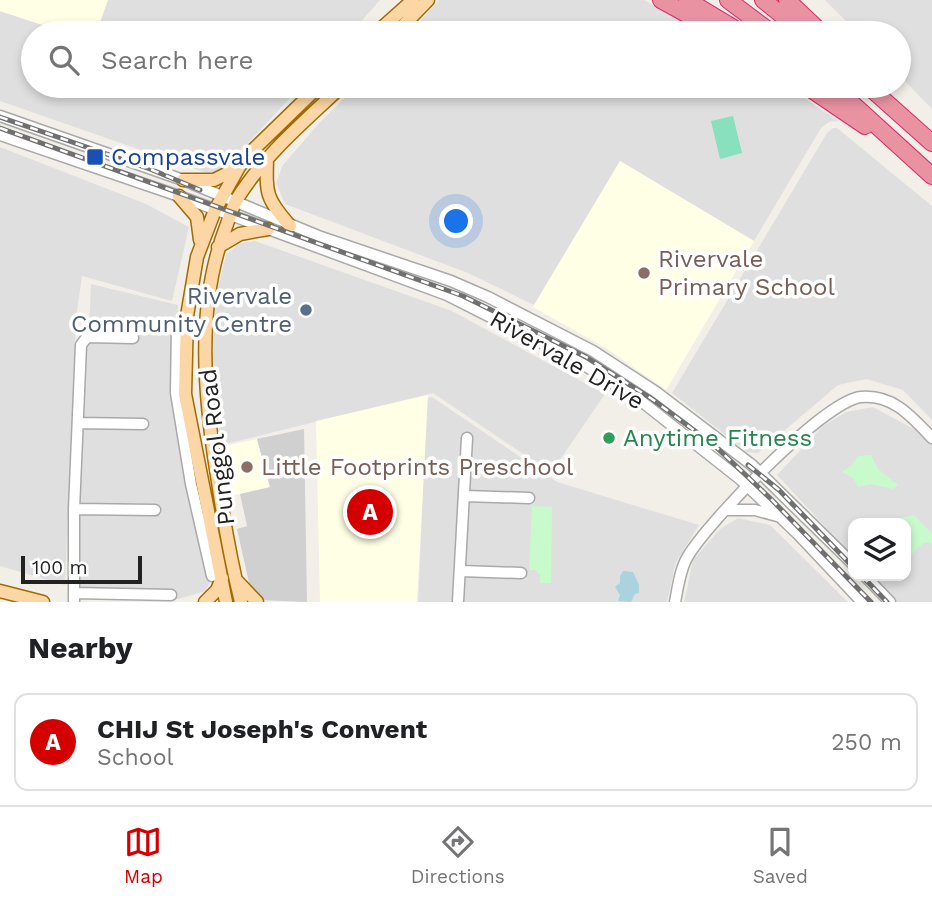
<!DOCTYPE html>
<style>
body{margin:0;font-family:"Work Sans",sans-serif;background:#f2f2f2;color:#202124}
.controls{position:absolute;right:21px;bottom:21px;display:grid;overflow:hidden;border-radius:14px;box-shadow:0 4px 10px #0003}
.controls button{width:63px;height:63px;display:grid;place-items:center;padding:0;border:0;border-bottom:2px solid #e0e0e0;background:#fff;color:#202124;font:35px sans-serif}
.scale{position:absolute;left:21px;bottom:18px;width:121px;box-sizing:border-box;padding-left:7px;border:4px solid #222;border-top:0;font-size:19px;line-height:24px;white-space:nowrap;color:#222;-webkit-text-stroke:5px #fff;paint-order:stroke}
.you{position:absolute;left:457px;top:222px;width:24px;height:24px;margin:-18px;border:5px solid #fff;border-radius:50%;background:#1a73e8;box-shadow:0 0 0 10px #1a73e833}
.badge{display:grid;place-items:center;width:46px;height:46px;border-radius:50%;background:#d40000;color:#fff;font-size:23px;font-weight:700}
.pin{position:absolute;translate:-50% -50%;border:4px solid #fff;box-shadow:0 2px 7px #0006}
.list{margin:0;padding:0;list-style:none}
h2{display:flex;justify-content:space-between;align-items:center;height:91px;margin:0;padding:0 28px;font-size:30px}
h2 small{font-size:23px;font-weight:400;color:#757577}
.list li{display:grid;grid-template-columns:46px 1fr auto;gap:21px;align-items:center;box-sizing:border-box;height:98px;margin:0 14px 14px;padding:0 14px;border:2px solid #e0e0e0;border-radius:14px}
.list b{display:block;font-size:26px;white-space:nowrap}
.list p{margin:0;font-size:23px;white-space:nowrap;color:#757577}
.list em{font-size:23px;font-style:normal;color:#757577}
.icon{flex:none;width:38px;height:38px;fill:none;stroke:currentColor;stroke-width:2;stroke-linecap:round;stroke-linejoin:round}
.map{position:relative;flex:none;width:932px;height:602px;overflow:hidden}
.search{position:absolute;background:#fff;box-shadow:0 4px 10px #0003;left:21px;right:21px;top:21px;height:77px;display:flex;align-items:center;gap:18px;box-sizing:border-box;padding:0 24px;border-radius:38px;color:#757577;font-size:26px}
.sheet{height:203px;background:#fff}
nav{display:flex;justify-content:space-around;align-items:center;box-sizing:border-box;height:98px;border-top:2px solid #e0e0e0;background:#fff;font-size:19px;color:#757577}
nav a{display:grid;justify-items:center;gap:4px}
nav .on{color:#d40000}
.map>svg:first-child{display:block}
</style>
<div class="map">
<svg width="932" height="602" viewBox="0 0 932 602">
<rect width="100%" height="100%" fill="#f2efe9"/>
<path fill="#e0dfdf" d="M108,0H380L351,33H96Z
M439,0H644L701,33H409Z
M825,0H932V109L899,75V33H858Z
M0,11L67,33H33V86H301L226,167L215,172H204L0,101Z
M357,86H787L838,121L829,122L821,128L754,241L620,161L534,305L468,273L285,204L276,183L283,165L322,120Z
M833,128H837L932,206V420L903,390L866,379L838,385L758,453L747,452L672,393L827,133Z
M0,147L146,204L189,227L172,301L82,276L76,318L65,585L0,566Z
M255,241L452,311L605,394L551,473L433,393L222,445L212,389L215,299L226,255L238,244Z
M91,284L178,305L176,393L210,581L206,591L178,599L77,596L70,593L80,331L89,327Z
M432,397L557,482L699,525L676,562L667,602H418L427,398Z
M873,407L932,439V602H895L870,576H906V523H853V557L777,475L823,426L846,412Z
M738,518L770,525L848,602H684L693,560L720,529Z"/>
<path fill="#ffffe5" d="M0,0H108L96,33H67L0,11Z
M620,161L754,241L666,390L606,348L533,307Z
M428,395L417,602H320L316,421Z
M257,439L270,488L234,495L224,446Z"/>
<path fill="#d0d0d0" d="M304,429L307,602L259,600L251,592L237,529L247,526L240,494L270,487L257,439Z"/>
<path fill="#c8facc" d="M871,455L878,469L898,485L893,489L871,484L858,487L854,479L842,472L852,465L858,456Z
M532,506L552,507L551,583H540V575L535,570H529Z
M914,515L932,533V544L928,542L922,544L906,560V523H897L900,518Z"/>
<path fill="#88e0be" d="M733,116L742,153L720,159L711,121Z"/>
<path fill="#aad3df" d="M623,571L633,572L639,585V593L635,594L631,602L618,601L620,595L615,587L620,583V576Z"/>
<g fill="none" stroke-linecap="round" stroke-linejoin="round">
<g stroke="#a9a9a9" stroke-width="13">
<path id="minor" d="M0,116L183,180L321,237L451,281L488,297L593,351L656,392L752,465L853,564
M0,135L179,196L447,295L581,363L641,401L740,479L798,534L862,602
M177,325L176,393L191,484L212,576
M78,423L143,424
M465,496L529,498
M74,509L155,510
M725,510H755L777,516
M461,571L521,573
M865,576L890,602
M74,593L171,595
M74,602V509L81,345L87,337L133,338
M458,602L467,438
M675,602C678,587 680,569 688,556C709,521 824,401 861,397C893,394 912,417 932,438"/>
</g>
<g stroke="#a06b00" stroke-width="15">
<path id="major" d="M376,33L413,0
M396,33L428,0
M267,158C266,196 266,197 290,226
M183,180H214L236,169
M179,196L197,217L200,240
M218,247L240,234L268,229
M237,581L257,602
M0,591L43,602
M205,602L217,590L222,578
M226,602L185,394L187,316L197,257L215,210L239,167L253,150L319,86
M241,602C231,562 224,522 218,482C204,397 195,305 227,224C230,215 233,206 237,199C264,155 305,121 342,86"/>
</g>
<g stroke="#dc2a67" stroke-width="18">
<path id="highway" d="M661,0L721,33
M687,0L742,33
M728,0L772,33
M763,0L804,33
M787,0L822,33
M806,86L865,126
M833,86L932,176
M868,86L932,143"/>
</g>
<use href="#minor" stroke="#fff" stroke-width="10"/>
<use href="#major" stroke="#fcd6a4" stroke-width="12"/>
<use href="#highway" stroke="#e892a2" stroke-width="16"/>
<g stroke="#707070" stroke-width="5">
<path id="rail" d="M0,117L150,169L200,190
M0,128L463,296L586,357L652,399L715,446L771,499L871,602
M748,465L779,490L853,567
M862,576L887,602"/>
</g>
<use href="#rail" stroke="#fff" stroke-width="2.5" stroke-dasharray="8" stroke-linecap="butt"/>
</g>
<rect fill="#1a4fb4" stroke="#fff" stroke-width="2.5" x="86" y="148" width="18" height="18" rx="3.5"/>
<g fill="#8d6e63" stroke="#fff" stroke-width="2.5">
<circle cx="644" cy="273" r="7"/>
<circle cx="247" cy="467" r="7"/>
</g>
<circle fill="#5c6f8a" stroke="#fff" stroke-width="2.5" cx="306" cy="310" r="7"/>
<circle fill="#2e9e5b" stroke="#fff" stroke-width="2.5" cx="609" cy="438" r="7"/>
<g text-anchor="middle" stroke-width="7" stroke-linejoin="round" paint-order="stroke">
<g font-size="24" fill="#164399" stroke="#fff" text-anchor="start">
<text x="111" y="165">Compassvale</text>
</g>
<g font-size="24" fill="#785e54" stroke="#fff" text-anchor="start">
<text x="658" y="267">Rivervale<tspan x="658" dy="28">Primary School</tspan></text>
<text x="261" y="475">Little Footprints Preschool</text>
</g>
<g font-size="24" fill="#4e5e75" stroke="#fff" text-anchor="end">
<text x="292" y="304">Rivervale<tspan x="292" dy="28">Community Centre</tspan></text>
</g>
<g font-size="24" fill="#222" stroke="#fff">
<text transform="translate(567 360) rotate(30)" y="8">Rivervale Drive</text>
<text transform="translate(217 447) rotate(-97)" y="8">Punggol Road</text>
</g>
<g font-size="24" fill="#27864d" stroke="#fff" text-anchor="start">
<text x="623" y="446">Anytime Fitness</text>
</g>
</g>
</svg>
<div class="controls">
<button><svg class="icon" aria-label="layers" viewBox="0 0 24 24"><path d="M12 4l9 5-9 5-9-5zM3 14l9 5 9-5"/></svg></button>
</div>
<div class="scale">100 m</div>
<div class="you"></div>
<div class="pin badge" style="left:370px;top:512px">A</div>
<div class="search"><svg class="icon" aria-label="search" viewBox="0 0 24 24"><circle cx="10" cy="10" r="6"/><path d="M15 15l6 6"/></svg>Search here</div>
</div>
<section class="sheet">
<h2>Nearby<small></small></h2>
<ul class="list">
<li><span class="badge">A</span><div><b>CHIJ St Joseph's Convent</b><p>School</p></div><em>250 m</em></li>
</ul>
</section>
<nav>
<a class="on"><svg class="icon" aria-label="map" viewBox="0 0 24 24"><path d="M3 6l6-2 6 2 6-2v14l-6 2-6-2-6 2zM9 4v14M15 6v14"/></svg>Map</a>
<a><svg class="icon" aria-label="directions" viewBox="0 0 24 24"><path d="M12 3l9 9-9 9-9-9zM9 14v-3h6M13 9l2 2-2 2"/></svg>Directions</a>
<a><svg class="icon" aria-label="saved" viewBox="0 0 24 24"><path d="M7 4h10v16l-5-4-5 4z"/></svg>Saved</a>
</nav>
